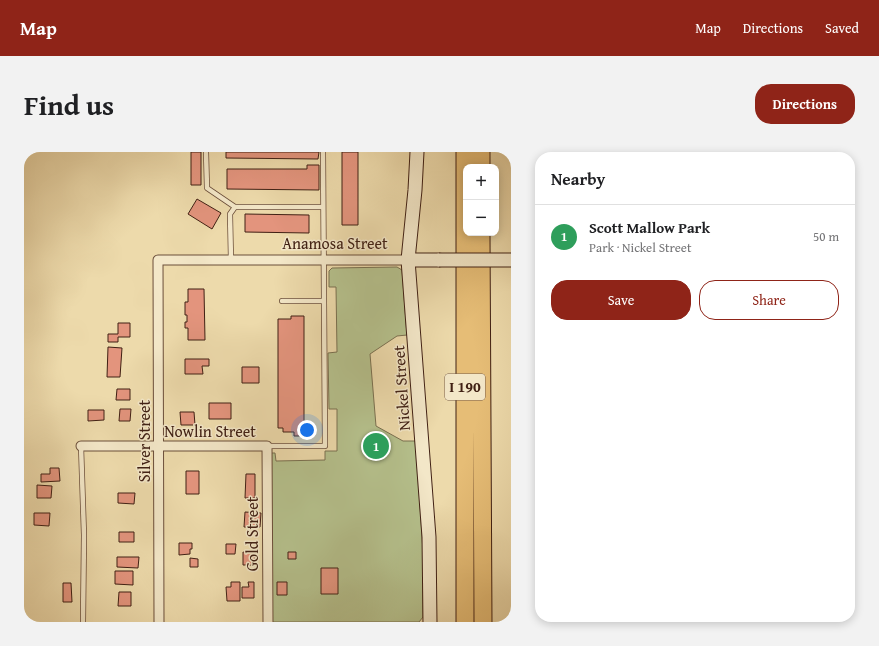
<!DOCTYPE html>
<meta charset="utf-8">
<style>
body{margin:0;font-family:"Gentium Book Plus",serif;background:#f2f2f2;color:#202124}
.controls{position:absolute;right:12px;top:12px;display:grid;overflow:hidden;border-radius:8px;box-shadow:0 2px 10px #0003}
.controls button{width:36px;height:36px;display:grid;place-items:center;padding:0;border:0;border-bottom:1px solid #e0e0e0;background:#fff;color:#202124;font:20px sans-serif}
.you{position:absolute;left:283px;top:278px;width:14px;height:14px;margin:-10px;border:3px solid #fff;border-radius:50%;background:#1a73e8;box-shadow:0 0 0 6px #1a73e833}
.badge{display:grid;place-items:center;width:26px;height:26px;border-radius:50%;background:#8f2418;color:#fff;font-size:13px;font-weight:700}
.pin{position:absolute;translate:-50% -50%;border:2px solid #fff;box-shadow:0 1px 4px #0006}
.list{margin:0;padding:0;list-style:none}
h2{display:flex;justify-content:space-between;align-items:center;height:52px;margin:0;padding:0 16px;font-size:17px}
h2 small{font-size:13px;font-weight:400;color:#757577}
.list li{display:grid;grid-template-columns:26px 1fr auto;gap:12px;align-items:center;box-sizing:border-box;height:64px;padding:0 16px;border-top:1px solid #e0e0e0}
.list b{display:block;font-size:15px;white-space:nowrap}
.list p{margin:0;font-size:13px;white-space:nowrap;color:#757577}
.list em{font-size:13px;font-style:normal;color:#757577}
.actions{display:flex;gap:8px;padding:12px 16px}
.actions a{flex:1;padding:9px 0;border:1px solid #8f2418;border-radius:16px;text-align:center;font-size:14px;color:#8f2418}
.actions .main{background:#8f2418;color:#fff}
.map{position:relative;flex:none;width:487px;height:470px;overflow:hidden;border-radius:16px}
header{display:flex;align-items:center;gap:24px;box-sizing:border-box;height:56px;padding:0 20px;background:#8f2418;color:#fff}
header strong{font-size:19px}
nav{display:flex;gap:22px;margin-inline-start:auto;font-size:14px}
.intro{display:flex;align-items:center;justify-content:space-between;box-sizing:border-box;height:96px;padding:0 24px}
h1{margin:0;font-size:28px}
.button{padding:10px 18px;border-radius:16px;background:#8f2418;color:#fff;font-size:14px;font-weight:700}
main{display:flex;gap:24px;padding:0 24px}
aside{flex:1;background:#fff;border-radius:16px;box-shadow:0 2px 10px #0003}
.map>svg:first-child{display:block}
</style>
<header>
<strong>Map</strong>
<nav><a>Map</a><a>Directions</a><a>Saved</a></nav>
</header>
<div class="intro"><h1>Find us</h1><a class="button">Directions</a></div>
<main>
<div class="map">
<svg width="487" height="470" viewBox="0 0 487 470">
<rect width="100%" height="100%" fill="#eddaab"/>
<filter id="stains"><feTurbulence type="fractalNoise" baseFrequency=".005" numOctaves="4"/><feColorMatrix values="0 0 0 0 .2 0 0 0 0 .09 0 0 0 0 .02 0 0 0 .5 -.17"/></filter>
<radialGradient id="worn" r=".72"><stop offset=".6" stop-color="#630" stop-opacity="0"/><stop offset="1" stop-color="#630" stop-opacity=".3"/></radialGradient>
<path fill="#b5c08c" stroke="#7a7050" d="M373,115L378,118L383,183L373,184L346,202L352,274L379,289H392L399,400V465L395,470H248L247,301H251L252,309L301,308V299H313V257H305L304,201L313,200L312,135H305V119L308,116Z"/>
<path fill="#e3947d" stroke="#402014" d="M167,0H177V33H167Z
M202,0H295L294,7L202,6Z
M318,0H334V73H318Z
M283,13H295V38L203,37V17H283Z
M173,47L197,61L188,77L164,62Z
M221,62L285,63V81L221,80Z
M164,137H180L181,188H164V176H161V170H163V163H161V150H164Z
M267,164H280V284H270V280H259V276H254V167H267Z
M94,171H106V185H94V190H84V182H94Z
M84,195L98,196L96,225H83Z
M161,207H185V214H178L179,222H161Z
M218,215H235V231H218Z
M93,237H106V248H92Z
M185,251H207V267H185Z
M96,257H107L106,269H95Z
M64,258H80V268L64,269Z
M156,260H170L171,273H157Z
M26,316H35L36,329L17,330V322H26Z
M162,319H175V342H162Z
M222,322H231V346H221Z
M13,333L28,334L27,346H13Z
M94,341H111L110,352L94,351Z
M221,360L237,361L236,375H220Z
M10,361H26L25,374L10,373Z
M95,380H110V390H95Z
M155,391H168V397H166V402L155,403Z
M202,392H212L211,402H202Z
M231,399V413H219V400Z
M264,400H272V407H264Z
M93,405H115L114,416L93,415Z
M166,406L174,407V415H166Z
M297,416H314V442H297Z
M91,419H109V433L91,432Z
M207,430H216V449H203L202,435H207Z
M224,430H230V446H218V435H225Z
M253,430H263V443H253Z
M39,431H47L48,450H39Z
M95,440H107V454H94Z"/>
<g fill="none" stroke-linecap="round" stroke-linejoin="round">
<g stroke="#6b4e3a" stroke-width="6">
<path id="lane" d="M182,0L183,36L211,55
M207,108L206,62L211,55H299
M258,149H300
M57,294L60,383L59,470
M243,294H301L299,0"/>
</g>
<g stroke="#6b4e3a" stroke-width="11">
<path id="street" d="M57,294H243L244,470
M135,470L134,108H384"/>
</g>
<g stroke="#402014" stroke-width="15">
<path id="secondary" d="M393,0L391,38L384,108L405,385L406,470
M384,108H415"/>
</g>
<g stroke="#402014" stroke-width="19">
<path id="highway" d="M441,0V470
M457,15V0
M457,81L459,470"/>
</g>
<use href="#lane" stroke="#f3e7c8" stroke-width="4.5"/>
<use href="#street" stroke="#f3e7c8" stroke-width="9"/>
<use href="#secondary" stroke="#f3e7c8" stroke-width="13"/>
<use href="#highway" stroke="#e6bd76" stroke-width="17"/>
<g stroke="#402014" stroke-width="15" stroke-linecap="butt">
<path id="secondary-bridge" d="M415,108H487"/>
</g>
<use href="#secondary-bridge" stroke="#f3e7c8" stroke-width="13"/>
</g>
<g text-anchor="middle" stroke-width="3" stroke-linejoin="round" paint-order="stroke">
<rect fill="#f3e7c8" stroke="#765c4a" stroke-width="1" x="421" y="222" width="40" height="26" rx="3"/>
<g font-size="15" font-weight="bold" fill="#402014">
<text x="441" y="240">I 190</text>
</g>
<g font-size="16" fill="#402014" stroke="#f3e7c8">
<text x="311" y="97">Anamosa Street</text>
<text transform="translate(377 236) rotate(-94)" y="6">Nickel Street</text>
<text x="186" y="285">Nowlin Street</text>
<text transform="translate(120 289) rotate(-90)" y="6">Silver Street</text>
<text transform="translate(228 382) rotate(-90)" y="6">Gold Street</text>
</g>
</g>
<rect width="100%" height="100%" filter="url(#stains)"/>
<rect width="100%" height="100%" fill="url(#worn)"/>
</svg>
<div class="controls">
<button>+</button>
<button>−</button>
</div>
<div class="you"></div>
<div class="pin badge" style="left:352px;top:294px;background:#2e9e5b">1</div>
</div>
<aside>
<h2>Nearby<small></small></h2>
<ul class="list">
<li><span class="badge" style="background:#2e9e5b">1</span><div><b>Scott Mallow Park</b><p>Park · Nickel Street</p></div><em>50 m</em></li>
</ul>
<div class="actions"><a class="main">Save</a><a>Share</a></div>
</aside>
</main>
